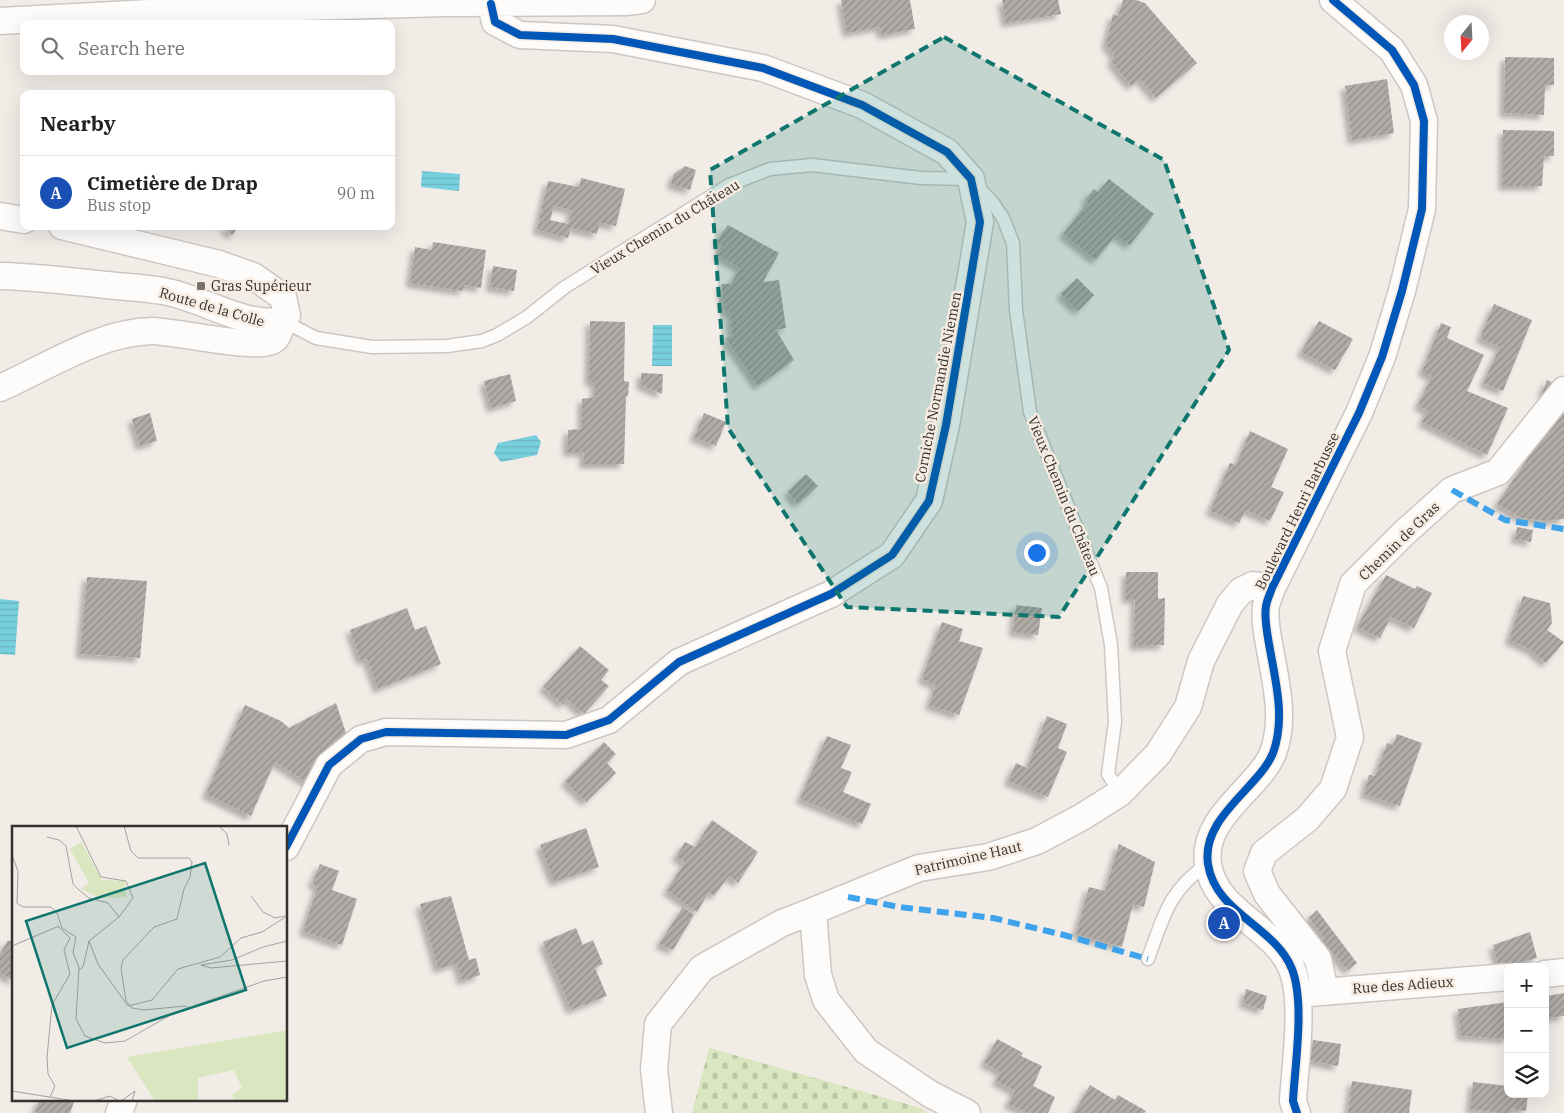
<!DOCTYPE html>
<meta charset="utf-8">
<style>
body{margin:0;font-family:"IBM Plex Serif",serif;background:#f2f2f2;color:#202124}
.controls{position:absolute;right:15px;bottom:15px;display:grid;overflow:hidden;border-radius:10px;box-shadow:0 5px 20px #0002}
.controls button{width:45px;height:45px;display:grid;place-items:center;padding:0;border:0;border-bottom:1px solid #e0e0e0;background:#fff;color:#202124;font:25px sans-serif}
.compass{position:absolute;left:1444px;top:15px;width:45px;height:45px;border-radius:50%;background:#fff;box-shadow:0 5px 20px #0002;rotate:198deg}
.you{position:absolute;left:1036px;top:552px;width:18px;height:18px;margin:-12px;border:4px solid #fff;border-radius:50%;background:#1a73e8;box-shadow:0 0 0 8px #1a73e833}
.badge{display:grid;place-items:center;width:32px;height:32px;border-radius:50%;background:#d93025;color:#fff;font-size:16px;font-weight:700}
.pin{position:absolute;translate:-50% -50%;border:2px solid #fff;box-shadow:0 1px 5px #0006}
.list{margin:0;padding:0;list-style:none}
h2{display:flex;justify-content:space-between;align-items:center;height:65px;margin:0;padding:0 20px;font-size:21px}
h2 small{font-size:16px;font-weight:400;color:#757577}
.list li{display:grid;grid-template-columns:32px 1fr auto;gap:15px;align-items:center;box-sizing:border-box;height:75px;padding:0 20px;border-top:1px solid #e0e0e0}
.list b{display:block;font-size:19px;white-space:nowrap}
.list p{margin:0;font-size:16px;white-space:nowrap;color:#757577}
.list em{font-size:16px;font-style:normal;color:#757577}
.icon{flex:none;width:28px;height:28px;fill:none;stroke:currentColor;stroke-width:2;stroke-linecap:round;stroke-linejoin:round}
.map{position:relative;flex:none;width:1564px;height:1113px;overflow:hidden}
.search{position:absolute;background:#fff;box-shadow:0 5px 20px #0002;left:20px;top:20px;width:375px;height:55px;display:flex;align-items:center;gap:12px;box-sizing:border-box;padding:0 18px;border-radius:10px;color:#757577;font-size:19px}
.panel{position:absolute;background:#fff;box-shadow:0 5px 20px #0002;left:20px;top:90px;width:375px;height:140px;border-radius:10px}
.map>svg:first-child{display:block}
</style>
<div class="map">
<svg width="1564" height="1113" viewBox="0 0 1564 1113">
<defs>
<pattern id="cemetery-stones" width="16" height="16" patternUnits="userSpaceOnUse" patternTransform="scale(1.25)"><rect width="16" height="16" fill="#d9e6bf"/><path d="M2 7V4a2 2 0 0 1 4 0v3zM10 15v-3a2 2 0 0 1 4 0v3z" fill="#bbc6a4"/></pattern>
<pattern id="water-rules" width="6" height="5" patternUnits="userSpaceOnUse" patternTransform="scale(1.25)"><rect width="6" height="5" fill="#78cfde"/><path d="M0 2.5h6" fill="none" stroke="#68b2bf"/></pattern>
<pattern id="building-hatch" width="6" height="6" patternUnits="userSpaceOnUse" patternTransform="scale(1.25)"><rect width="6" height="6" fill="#b1aca8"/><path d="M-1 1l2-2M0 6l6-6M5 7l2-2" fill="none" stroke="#918d89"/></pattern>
<filter id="shadow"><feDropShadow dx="-4.5" dy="4.5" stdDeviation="2.5" flood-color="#0004"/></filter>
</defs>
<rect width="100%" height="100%" fill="#f2ece7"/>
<path fill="url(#cemetery-stones)" d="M709,1048L921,1108L927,1113H692Z"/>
<path fill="url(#water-rules)" d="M422,171L460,174L459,191L421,187Z
M653,325H672V366H652Z
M536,435L541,442L537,455L501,462L494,453L498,443Z
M0,599L19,601L15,655L0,654Z"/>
<path fill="url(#building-hatch)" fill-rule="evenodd" filter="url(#shadow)" d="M841,0H910L915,29L882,35L880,27L847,33Z
M1002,0H1058L1061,14L1006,23Z
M1123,0H1136L1145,3L1197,63L1156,98L1140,79L1131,86L1111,61L1115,56L1106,44L1113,14L1118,16Z
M1505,57L1554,58V85H1545L1544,115L1504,113Z
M1387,79L1394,133L1352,140L1345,86Z
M1503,130L1554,131V156H1544L1542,186H1503Z
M685,166L696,170L690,190L673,185L671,182L674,174Z
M581,178L625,189L616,226L600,223L597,234L571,228L568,238L537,230L548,181L579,187ZM554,206L572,210L568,224L550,220Z
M1109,179L1154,214L1130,245L1116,235L1096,260L1063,234L1088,202L1085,200L1094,189L1098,192Z
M728,225L779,253L763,282L779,280L786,328L776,330L794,360L758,386L726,339L732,335L730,312H725L721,284H731L740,268L717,255L722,245L716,242Z
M223,226H239L232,235Z
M433,242L486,250L481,288L464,285L463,291L410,283L415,247L432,250Z
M493,266L517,270L514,291L490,287Z
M1077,278L1094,295L1078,311L1061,294Z
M1494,304L1532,320L1503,391L1483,383L1500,347L1480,338Z
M590,321L625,322L624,381L629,382L628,396H626L624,464H583L584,452H567L568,430L582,429V399L595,397V382H589Z
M1319,321L1353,339L1335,370L1301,352Z
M1441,323L1451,327L1447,338L1484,355L1467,391L1508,408L1487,455L1422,422L1428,411L1418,405L1432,376L1422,372Z
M641,373L663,374L662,394L641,385Z
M510,374L516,401L491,408L484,381Z
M1547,380L1555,384L1550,397L1542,393Z
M1564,404V519L1546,521L1522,518L1497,504Z
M150,413L157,441L140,446L132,419Z
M704,413L726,422L716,446L694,437Z
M1250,431L1288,449L1271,487L1284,492L1270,521L1246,510L1239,523L1210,511L1230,463L1236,465Z
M806,474L818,486L798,504L788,492Z
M1517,527L1533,530L1531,542L1515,539Z
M1126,572H1158V599L1165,598L1164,645L1134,646L1135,599H1126Z
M1386,575L1415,589L1417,586L1432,593L1414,628L1391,617L1380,638L1357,627Z
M87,577L147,581L140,658L80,654Z
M1523,596L1550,603L1552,623L1547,630L1564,642L1546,663L1531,650L1509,640Z
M1016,605L1042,608L1038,635L1013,632Z
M407,608L415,630L426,626L441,664L378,689L367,659L361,661L350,630Z
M942,622L963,629L959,641L983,648L959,715L929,705L936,685L922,679Z
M580,646L609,670L601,680L609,686L584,714L567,699L563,705L543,687Z
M336,703L346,733L311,785L275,762L251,816L206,794L245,705L281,721L289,728Z
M1047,716L1067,724L1058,748L1067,752L1048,797L1008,781L1016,763L1027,768Z
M1397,734L1422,743L1400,806L1364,794L1369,775L1375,776L1387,743L1393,745Z
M827,736L851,745L841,768L852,772L843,792L871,804L862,824L800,799Z
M604,742L616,754L607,763L616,773L586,802L565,781Z
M712,820L758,852L738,883L729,876L714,896L709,892L697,912L667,890L685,862L676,857L685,842L695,847Z
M586,828L599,867L554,882L540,845Z
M1119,844L1155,862L1144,907L1133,904L1122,947L1076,934L1089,887L1105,891Z
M320,864L339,871L332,890L357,899L342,945L303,931L318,886L312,884Z
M451,896L469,960L476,958L480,975L462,981L457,963L438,969L420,904Z
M683,907L694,915L673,950L659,944Z
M1317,910L1357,963L1348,970L1322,941L1325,939L1309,918Z
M576,928L583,945L593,940L603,964L595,968L607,996L571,1010L543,942Z
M1530,932L1537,958L1499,968L1493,945Z
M8,940L14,943V981L0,973V954Z
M1246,989L1267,996L1263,1010L1243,1003Z
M1564,993V1016L1549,1018L1546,996Z
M1508,1002V1039L1461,1036L1458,1009Z
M997,1039L1023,1053L1021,1056L1042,1066L1033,1086L1055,1097L1048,1113H1029L1008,1104L1015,1091L996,1081L1001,1072L984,1063Z
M1313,1040L1341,1044L1338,1066L1310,1061Z
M1352,1081L1412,1090L1409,1113H1348Z
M1473,1082L1508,1086V1094H1528L1526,1111L1511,1109V1113H1500L1470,1109Z
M1090,1085L1115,1100L1118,1095L1146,1111L1144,1113H1074Z
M40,1099H75L70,1113H37L35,1112Z"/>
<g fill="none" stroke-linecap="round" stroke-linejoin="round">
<g stroke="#ccc7c3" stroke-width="15">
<path id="service" d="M283,321L316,338L372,347L447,346L482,341L497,335L527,317L565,287L729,185L770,169L812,165L921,178L971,179L993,203L1003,218L1013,243L1016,310L1030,412L1101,588L1111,645L1115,722L1108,774L1120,793
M1148,959C1164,915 1168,892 1208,863"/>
</g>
<g stroke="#ccc7c3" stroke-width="29">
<path id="minor" d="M0,21L225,9L446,3L625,2L642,0
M0,216L24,220
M0,276C36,277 71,281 106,285C125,287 144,288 163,291C203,298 242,327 283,321L287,315L283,297L253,276L219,264L62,226
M0,388C48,367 99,332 152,331C174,331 263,352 275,339C279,335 281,326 283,321
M286,847L329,765L361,739L386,732L566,735L609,720L679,662L831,594L892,555L929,501L946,425L980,222L971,179L947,152L862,105L763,68L613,39L520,35L495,22L491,4
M1545,974L1564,972
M1325,991L1318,959L1267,894L1257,871L1264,853L1307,819L1333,789L1350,737L1332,651L1353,584L1403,534L1452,490L1498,472L1564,390
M1309,993L1508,977
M119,1113L124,1099
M659,1113L654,1070L658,1024L702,968L782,923L813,911
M967,1113L930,1094L866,1051L826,1000L818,975L813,911L919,868L988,857L1037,841L1082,817L1120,793L1158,754L1188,707L1201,661L1230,604L1241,591L1253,585L1272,588
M1297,1113L1293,1101C1295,1064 1305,1003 1292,969C1275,926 1215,913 1208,864C1201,817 1259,788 1273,753C1286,718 1275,679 1269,644C1267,632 1264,618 1266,606C1267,600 1270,594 1272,588L1359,413L1382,357L1402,291L1422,209L1424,121L1414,85L1392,50L1333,0"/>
</g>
<use href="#service" stroke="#fdfcfb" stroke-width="12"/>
<use href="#minor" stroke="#fdfcfb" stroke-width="26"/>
<path stroke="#3ea3eb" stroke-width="6" stroke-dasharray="12 6" stroke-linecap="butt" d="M1452,490L1505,520L1564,529
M848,897L899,907L993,918L1064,935L1148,959"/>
<g stroke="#f7ece2" stroke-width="11">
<path id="cycleway" d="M286,847L329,765L361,739L386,732L566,735L609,720L679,662L831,594L892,555L929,501L946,425L980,222L971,179L947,152L862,105L763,68L613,39L520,35L495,22L491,4
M1297,1113L1293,1101C1295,1064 1305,1003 1292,969C1275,926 1215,913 1208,864C1201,817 1259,788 1273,753C1286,718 1275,679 1269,644C1267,632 1264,618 1266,606C1267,600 1270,594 1272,588L1359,413L1382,357L1402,291L1422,209L1424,121L1414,85L1392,50L1333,0"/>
</g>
<use href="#cycleway" stroke="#0057b8" stroke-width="8"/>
</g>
<path fill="#0f766e" fill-opacity="0.2" stroke="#0f766e" stroke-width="4" stroke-dasharray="10 6" stroke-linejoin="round" d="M944,37L1164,160L1229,350L1059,617L847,607L728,428L710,170Z"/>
<rect fill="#77726e" stroke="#f7ece2" stroke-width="2" x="196" y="281" width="10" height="10" rx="2.5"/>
<g text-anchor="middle" stroke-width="5" stroke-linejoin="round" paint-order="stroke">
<g font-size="14" fill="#35312d" stroke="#f7ece2">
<text transform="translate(665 227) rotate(-31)" y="5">Vieux Chemin du Château</text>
<text transform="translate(212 307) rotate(16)" y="5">Route de la Colle</text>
<text transform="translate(938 387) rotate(-79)" y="5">Corniche Normandie Niemen</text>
<text transform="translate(1064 496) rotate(68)" y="5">Vieux Chemin du Château</text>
<text transform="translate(1297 511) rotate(-64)" y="5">Boulevard Henri Barbusse</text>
<text transform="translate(1399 541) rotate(-44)" y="5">Chemin de Gras</text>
<text transform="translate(968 858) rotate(-13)" y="5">Patrimoine Haut</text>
<text transform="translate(1403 985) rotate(-4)" y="5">Rue des Adieux</text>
</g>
<g font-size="14" fill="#35312d" stroke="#f7ece2" text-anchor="start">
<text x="211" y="291">Gras Supérieur</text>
</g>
</g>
<g transform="translate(12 826)">
<rect width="275" height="275" fill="#f2ece7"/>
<path d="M275,204V275H222L220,269L230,262L222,244L186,252V275H143L115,231Z" fill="#d9e6bf"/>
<path d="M69,16L90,54L113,55L114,71L88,72L69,63L77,57L58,23Z" fill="#d9e6bf"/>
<path fill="none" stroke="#a6a19d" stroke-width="1" d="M64,0L89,51L114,55L121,72L107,91M112,0L119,25L126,32H177L180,36L178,51L172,63L165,93L142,101L111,134L109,142L114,175L120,182L132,184L173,180L178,182M207,0L215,8L217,19M35,11L47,14L54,20L61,58L67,64L77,72L96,77L107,91L77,115L71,141L67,144M0,29L6,45L5,77L11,81H39L45,87L50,102L64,111L61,126L67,142L64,193L73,210L93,217L113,215L162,187L252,155L275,151M239,70L251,86L263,92L273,90M77,115L86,138L116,180L140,174L166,143L208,131L229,112L250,106L275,90M275,115L251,121L220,134L189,139L199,142L275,135M0,120L47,100M0,265L62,275M38,271L43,260L36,248L35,231L40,179L58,148L52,124L58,112L46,100M82,275L98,270L107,275M109,275L123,265L120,275"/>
<path fill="#0f766e" fill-opacity="0.15" stroke="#0f766e" stroke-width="2.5" d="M193,37L234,164L55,222L14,95Z"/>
<rect width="275" height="275" fill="none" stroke="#35312d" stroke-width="2.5"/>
</g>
</svg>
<div class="controls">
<button>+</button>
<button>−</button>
<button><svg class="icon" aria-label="layers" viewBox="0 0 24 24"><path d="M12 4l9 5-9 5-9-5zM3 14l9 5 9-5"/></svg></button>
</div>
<svg class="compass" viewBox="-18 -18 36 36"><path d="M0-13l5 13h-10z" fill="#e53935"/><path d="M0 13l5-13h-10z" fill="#757577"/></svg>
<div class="you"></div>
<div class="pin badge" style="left:1224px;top:923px;background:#1a4fb4">A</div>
<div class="search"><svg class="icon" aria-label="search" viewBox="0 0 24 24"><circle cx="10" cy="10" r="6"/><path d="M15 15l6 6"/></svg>Search here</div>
<section class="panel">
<h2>Nearby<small></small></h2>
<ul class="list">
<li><span class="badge" style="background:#1a4fb4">A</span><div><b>Cimetière de Drap</b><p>Bus stop</p></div><em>90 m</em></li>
</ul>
</section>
</div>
